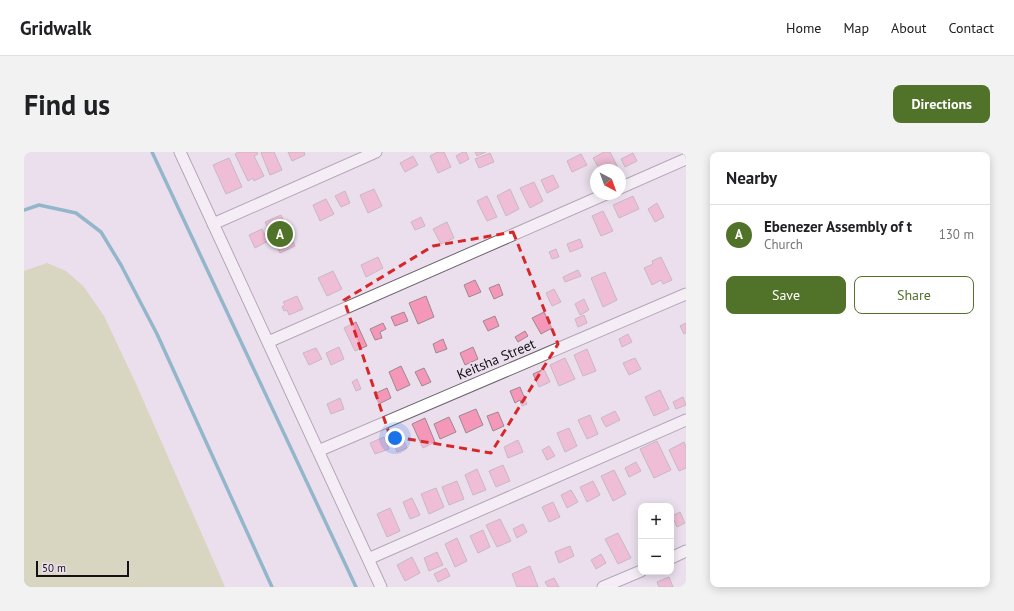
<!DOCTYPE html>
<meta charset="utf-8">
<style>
body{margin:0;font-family:"PT Sans",sans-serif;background:#f2f2f2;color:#202124}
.controls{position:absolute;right:12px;bottom:12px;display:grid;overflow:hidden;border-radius:8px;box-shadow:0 2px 10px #0003}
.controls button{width:36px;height:36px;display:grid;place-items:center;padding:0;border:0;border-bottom:1px solid #e0e0e0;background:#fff;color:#202124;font:20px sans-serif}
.compass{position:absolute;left:566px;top:12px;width:36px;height:36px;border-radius:50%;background:#fff;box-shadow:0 2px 10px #0003;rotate:139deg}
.scale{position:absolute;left:12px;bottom:10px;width:93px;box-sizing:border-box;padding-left:4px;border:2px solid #141015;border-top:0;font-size:11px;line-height:14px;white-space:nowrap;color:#141015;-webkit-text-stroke:3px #ebdfee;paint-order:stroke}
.you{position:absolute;left:371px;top:286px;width:14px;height:14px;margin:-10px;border:3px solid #fff;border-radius:50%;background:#1a73e8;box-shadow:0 0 0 6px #1a73e833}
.badge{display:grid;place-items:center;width:26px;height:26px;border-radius:50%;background:#507229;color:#fff;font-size:13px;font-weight:700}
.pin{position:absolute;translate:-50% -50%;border:2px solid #fff;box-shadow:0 1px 4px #0006}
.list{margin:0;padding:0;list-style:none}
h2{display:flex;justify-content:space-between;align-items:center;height:52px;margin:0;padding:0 16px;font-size:17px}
h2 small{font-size:13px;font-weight:400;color:#757577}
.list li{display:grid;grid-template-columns:26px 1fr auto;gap:12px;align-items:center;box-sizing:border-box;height:60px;padding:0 16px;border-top:1px solid #e0e0e0}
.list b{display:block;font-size:15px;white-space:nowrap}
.list p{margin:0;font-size:13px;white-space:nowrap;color:#757577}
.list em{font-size:13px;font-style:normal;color:#757577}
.actions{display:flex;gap:8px;padding:12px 16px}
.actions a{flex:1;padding:9px 0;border:1px solid #507229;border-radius:8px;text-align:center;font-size:14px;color:#507229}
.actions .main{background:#507229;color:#fff}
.map{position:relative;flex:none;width:662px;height:435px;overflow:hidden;border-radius:8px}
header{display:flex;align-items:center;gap:24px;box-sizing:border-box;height:56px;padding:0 20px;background:#fff;border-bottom:1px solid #e0e0e0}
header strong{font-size:19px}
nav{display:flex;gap:22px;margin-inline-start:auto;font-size:14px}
.intro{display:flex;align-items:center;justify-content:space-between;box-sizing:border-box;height:96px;padding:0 24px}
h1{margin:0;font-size:28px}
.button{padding:10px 18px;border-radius:8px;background:#507229;color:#fff;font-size:14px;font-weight:700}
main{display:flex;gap:24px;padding:0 24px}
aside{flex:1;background:#fff;border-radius:8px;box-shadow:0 2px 10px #0003}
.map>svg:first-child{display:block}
</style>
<header>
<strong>Gridwalk</strong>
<nav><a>Home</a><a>Map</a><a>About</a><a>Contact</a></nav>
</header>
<div class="intro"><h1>Find us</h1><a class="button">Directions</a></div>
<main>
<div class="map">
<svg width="662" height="435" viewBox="0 0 662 435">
<rect width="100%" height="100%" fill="#ebdfee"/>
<path fill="#c0ca88" d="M23,111L42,119L60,135L80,164L113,234L201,435H0V119Z"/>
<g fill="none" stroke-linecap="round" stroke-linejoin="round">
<path stroke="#2a869e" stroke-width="3.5" d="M128,0L332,435
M0,58L15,53L52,61L77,80L97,113L133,182L248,435"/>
</g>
<path fill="#f497b9" stroke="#9d898f" d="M215,0H233L234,2L230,4L240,24L230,29L229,26L224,29L211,2Z
M238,0H250L258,18L246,23L237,1Z
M264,0H280L281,3L268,9Z
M414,0H420L427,15L414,21L406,4Z
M439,0H442L445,7L436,12L432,4Z
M451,0H462L453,4Z
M580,0H586L595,18H576L569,6Z
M466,1L470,10L455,16L451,7Z
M609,1L613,9L601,15L597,7Z
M557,2L563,13L548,20L543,9Z
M389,4L394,13L381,20L376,11Z
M205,6L218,35L202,42L189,13Z
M529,23L535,35L523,41L517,28Z
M510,30L519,49L506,56L496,36Z
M350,37L358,54L344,61L336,43Z
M486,37L495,57L482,64L473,44Z
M321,39L326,51L317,55L311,44Z
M463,44L473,65L463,69L453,49Z
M609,44L615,57L595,66L589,53Z
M302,47L310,62L296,69L289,53Z
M633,51L640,65L631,70L624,57Z
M579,59L589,79L577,84L568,64Z
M257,63L271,94L256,101L241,70Z
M397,65L401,74L391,78L387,70Z
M423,70L430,86L417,92L409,77Z
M238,77L244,89L231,96L225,83Z
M556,87L559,95L546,100L543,92Z
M532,97L535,105L528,107L525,100Z
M354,105L359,116L342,125L337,113Z
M637,105L648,128L639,132L637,128L628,133L620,116L629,112L628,109Z
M554,118L557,124L541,130L539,125Z
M309,119L318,137L303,144L294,126Z
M581,120L593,148L579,155L567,126Z
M451,128L457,140L445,145L440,133Z
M475,132L479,143L470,147L465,136Z
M530,137L537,150L528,154L522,141Z
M273,144L279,157L265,163L263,158L260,159L258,155L261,153L259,150Z
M402,144L410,165L394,172L385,151Z
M560,147L565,158L556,163L551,152Z
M380,160L384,169L371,174L367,165Z
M520,160L528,176L517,182L508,166Z
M560,163L563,171L554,175L551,167Z
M471,164L475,174L464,179L459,169Z
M332,170L343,194L331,199L320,176Z
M359,171L362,177L356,180L358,186L351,188L346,177Z
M662,171V181L660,182L656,174Z
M501,179L504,184L494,190L491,185Z
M604,182L608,190L598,195L595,187Z
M419,187L423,197L412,201L409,192Z
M315,195L320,207L307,213L302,201Z
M449,195L454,207L441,213L436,201Z
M292,196L298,207L285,213L279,201Z
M563,197L572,219L559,224L550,203Z
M541,206L551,227L535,234L526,213Z
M611,206L617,217L605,223L599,211Z
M377,214L386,233L373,239L365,220Z
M400,216L407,230L398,234L391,220Z
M520,217L526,230L515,235L509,222Z
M333,227L337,237L332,239L328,230Z
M496,235L503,252L498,254L496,248L491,251L486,239Z
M363,236L367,246L355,252L350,242Z
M636,238L645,257L630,264L621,245Z
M659,245L662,253L652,257L649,250Z
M316,246L320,257L307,262L303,252Z
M452,257L459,273L442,281L435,264Z
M591,259L596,268L582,275L577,266Z
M474,260L480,274L469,279L463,264Z
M566,263L574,282L563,287L554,268Z
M425,265L432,280L416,287L410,272Z
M401,266L411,290L399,296L388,272Z
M545,276L553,294L541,300L533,281Z
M377,282L383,296L373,300L368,286Z
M360,285L365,297L351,302L346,291Z
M494,288L499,300L484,306L480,295Z
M633,289L647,318L630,326L616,297Z
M660,290L662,295V316L655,319L645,298Z
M525,294L531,304L523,308L518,298Z
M612,310L617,319L605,325L601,316Z
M479,313L486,329L472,335L465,319Z
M453,317L462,338L449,343L441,323Z
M590,318L602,342L589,349L577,324Z
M433,329L440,347L425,353L418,335Z
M569,329L576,343L563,350L556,335Z
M412,336L420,355L405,362L397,342Z
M547,338L554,350L543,356L537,343Z
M388,346L396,363L386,367L379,350Z
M529,350L536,365L525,370L518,355Z
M366,356L376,379L363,385L353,362Z
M656,360L661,371L653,375L648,364Z
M476,367L487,389L473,395L462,373Z
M499,372L503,380L493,386L489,377Z
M459,378L466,395L454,401L446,384Z
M594,381L607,406L594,412L581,387Z
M433,386L443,409L431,415L421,392Z
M546,394L550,404L535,411L531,400Z
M413,400L419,413L405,419L400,406Z
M577,402L582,411L572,417L567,408Z
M388,405L396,421L381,429L373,413Z
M506,414L514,435H493L488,422Z
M422,416L426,424L414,430L410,422Z
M645,425L649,435H635L633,430Z
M530,426L535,435H524L521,430Z"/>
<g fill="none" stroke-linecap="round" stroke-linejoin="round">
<g stroke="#706472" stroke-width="13">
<path id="minor" d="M156,0L357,435
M596,36L662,7
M189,72L352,0
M244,190L582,42
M294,299L662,142
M647,406L662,399
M344,407L662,268
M579,435L617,419"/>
</g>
<use href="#minor" stroke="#fff" stroke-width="11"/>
</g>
<path d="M0 0H662V435H0ZM489,80L534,192L467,301L366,284L320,148L409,94Z" fill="#ebdfee" fill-opacity=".55" fill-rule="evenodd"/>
<path fill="none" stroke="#d62828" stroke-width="3" stroke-dasharray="8 5" stroke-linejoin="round" d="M489,80L534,192L467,301L366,284L320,148L409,94Z"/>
<g text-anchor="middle" stroke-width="3.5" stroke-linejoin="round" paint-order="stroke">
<g font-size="14" fill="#141015" stroke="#ebdfee">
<text transform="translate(472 207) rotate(-23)" y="5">Keitsha Street</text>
</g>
</g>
</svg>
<div class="controls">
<button>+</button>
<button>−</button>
</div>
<svg class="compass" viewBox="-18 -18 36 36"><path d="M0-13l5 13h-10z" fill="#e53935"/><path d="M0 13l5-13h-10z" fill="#757577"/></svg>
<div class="scale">50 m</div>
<div class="you"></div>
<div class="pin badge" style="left:256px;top:82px">A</div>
</div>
<aside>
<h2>Nearby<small></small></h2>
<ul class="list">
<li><span class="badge">A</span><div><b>Ebenezer Assembly of t</b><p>Church</p></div><em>130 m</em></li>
</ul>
<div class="actions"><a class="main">Save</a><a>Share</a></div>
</aside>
</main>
